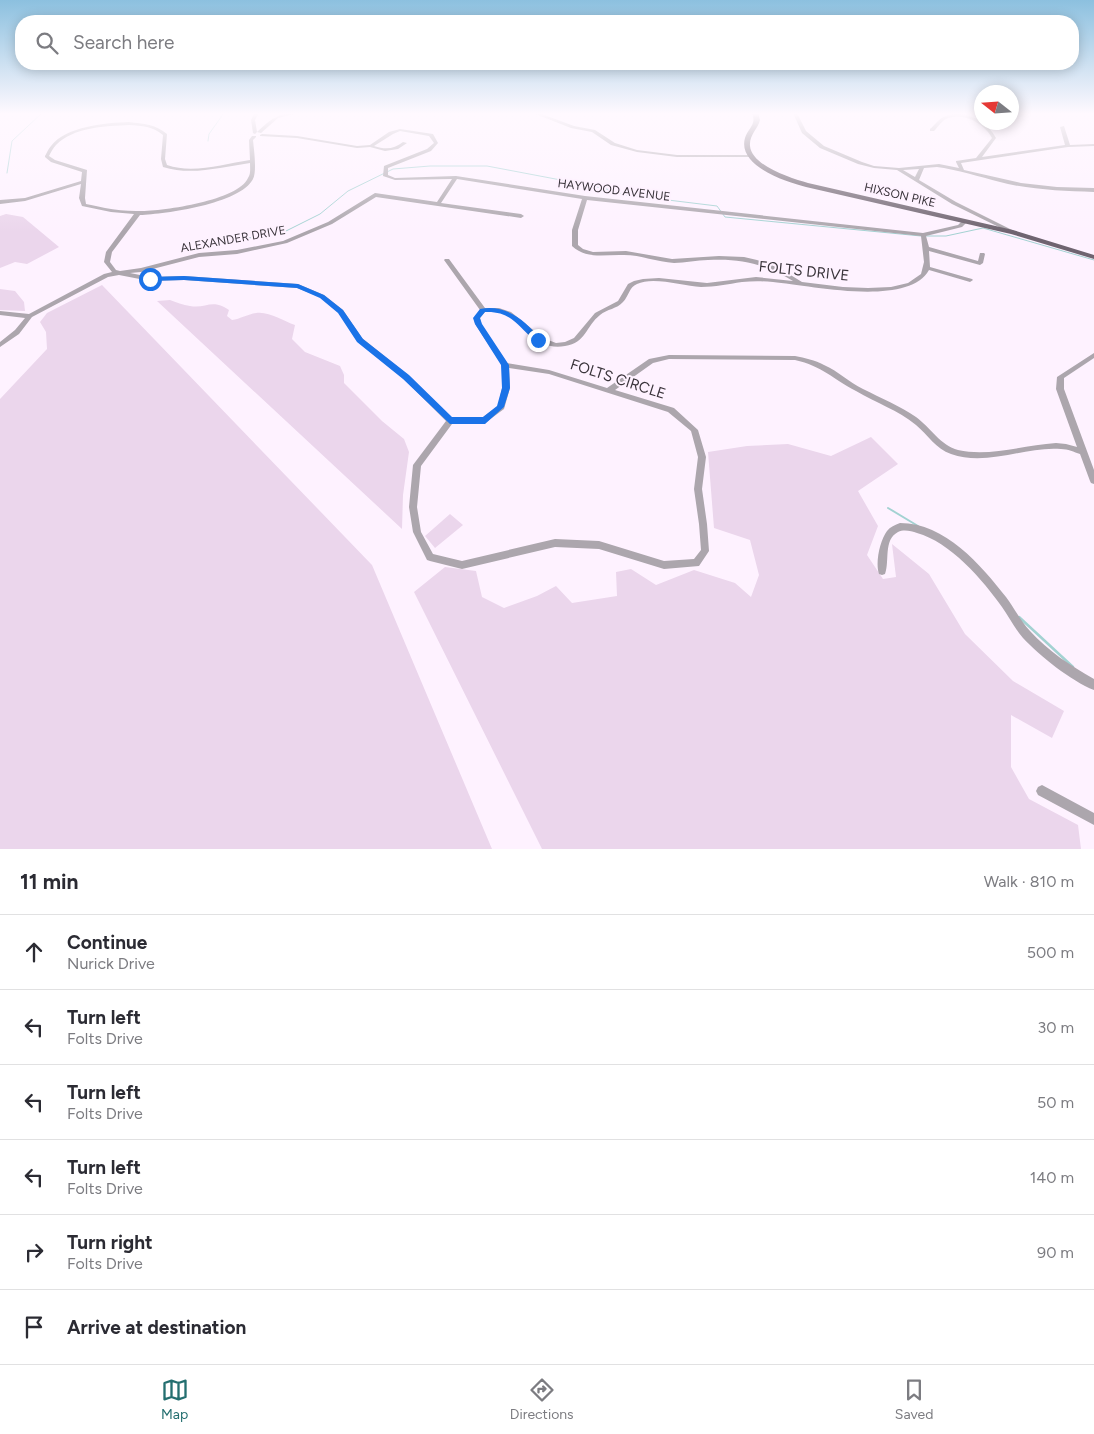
<!DOCTYPE html>
<meta charset="utf-8">
<style>
body{margin:0;font-family:Figtree,sans-serif;background:#f7f7f7;color:#2b2b33}
.compass{position:absolute;left:974px;top:85px;width:45px;height:45px;border-radius:50%;background:#fff;box-shadow:0 2px 12px #0003;rotate:287deg}
.stop{position:absolute;width:15px;height:15px;margin:-11px;border:4px solid #1a73e8;border-radius:50%;background:#fff}
.stop.end{background:#1a73e8;border-color:#fff;box-shadow:0 1px 5px #0008}
.list{margin:0;padding:0;list-style:none}
h2{display:flex;justify-content:space-between;align-items:center;height:65px;margin:0;padding:0 20px;font-size:21px}
h2 small{font-size:16px;font-weight:400;color:#7c7c81}
.list li{display:grid;grid-template-columns:32px 1fr auto;gap:15px;align-items:center;box-sizing:border-box;height:75px;padding:0 20px;border-top:1px solid #e1e1e2}
.list b{display:block;font-size:19px;white-space:nowrap}
.list p{margin:0;font-size:16px;white-space:nowrap;color:#7c7c81}
.list em{font-size:16px;font-style:normal;color:#7c7c81}
.icon{flex:none;width:28px;height:28px;fill:none;stroke:currentColor;stroke-width:2;stroke-linecap:round;stroke-linejoin:round}
.map{position:relative;flex:none;width:1094px;height:849px;overflow:hidden}
.search{position:absolute;background:#fff;box-shadow:0 2px 12px #0003;left:15px;right:15px;top:15px;height:55px;display:flex;align-items:center;gap:12px;box-sizing:border-box;padding:0 18px;border-radius:20px;color:#7c7c81;font-size:19px}
.sheet{height:515px;background:#fff}
nav{display:flex;justify-content:space-around;align-items:center;box-sizing:border-box;height:70px;border-top:1px solid #e1e1e2;background:#fff;font-size:14px;color:#7c7c81}
nav a{display:grid;justify-items:center;gap:2px}
nav .on{color:#246f70}
.map>svg:first-child{display:block}
</style>
<div class="map">
<svg width="1094" height="849" viewBox="0 0 1094 849">
<rect width="100%" height="100%" fill="#fef2ff"/>
<path fill="#ebd6ec" d="M6,214L23,217L59,247L27,264L15,262L0,268V216Z
M102,285L372,565L492,849H0V399L47,349L46,332L40,322L47,313Z
M0,289L15,291L24,302L25,311L0,310Z
M170,300C176,302 183,305 190,306C206,309 212,298 229,310L227,316L232,320C240,319 248,314 256,313C269,311 283,321 295,325L292,339L305,352L340,366L344,375V383L382,421L404,439L409,452L403,495L402,529L157,301Z
M871,437L898,464L858,491L878,526L867,555L883,579L896,577L892,544L929,574L965,634L1013,681L1064,711L1052,738L1011,715V767L1029,799L1078,825L1081,849H542L414,592L445,567L476,571L482,597L504,608L537,596L556,586L572,603L617,596L616,572L631,569L656,585L694,570L735,583L751,597L759,575L750,540L714,528L708,452L747,446L788,444L831,456Z
M450,514L463,525L435,548L425,536Z"/>
<g fill="none" stroke-linecap="round" stroke-linejoin="round">
<path stroke="#a3d2d2" stroke-width="1" d="M208,141L209,134L224,113
M7,173L12,141L42,113
M925,236H946L983,228L1094,260
M244,239L286,231L320,214L348,191L393,169L430,166H487L603,188L627,195L717,206L725,217L921,236"/>
<path stroke="#a3d2d2" stroke-width="2" d="M888,508L918,526"/>
<path stroke="#a3d2d2" stroke-width="2.5" d="M1019,617L1073,667"/>
<path fill="#aca6ad" fill-rule="evenodd" d="M255,113H259L255,120L257,132C271,119 278,113 298,113L278,118L261,133L257,132L255,134L253,133L251,120Z
M533,113H539L574,126L595,130L615,143L637,150L677,155H751L753,156L751,157H677L637,152L611,145L592,132L571,128Z
M793,113H797L806,131L824,146L862,162L874,166L899,168L939,164L959,168L956,162V161L976,158L992,138C985,124 964,112 948,118C942,120 938,127 934,131H930V129C935,125 939,118 946,116C965,109 987,121 996,138L982,157L1065,145L1060,127L1064,126L1070,145L1094,144V146L1068,147L961,163L964,170L1021,183L1057,187L1094,188V192C1065,191 1037,190 1008,184C987,179 966,172 944,168L937,167L924,168L919,180L956,202L1016,232L1011,233L952,204L897,170L874,168L858,164L820,148L802,133ZM919,169L915,177L903,170Z
M129,122C144,124 155,124 167,134L165,159L167,165C193,174 223,164 250,160L249,140L252,136H256V137L253,140C254,150 257,171 253,179C240,204 165,214 140,215L112,252L110,262L116,270L120,271L141,268L199,253L237,250L283,241L328,222L375,193L437,202L452,179L395,180L383,176L384,166L427,149L434,143L429,136L400,131L393,134L374,146C386,150 394,149 403,142L407,143L398,149L385,151L370,147L357,148L297,138L260,136V135L262,134L297,136L357,146L370,145L389,132L400,129L433,134L438,143L431,151L388,168V175L395,178L456,176L585,196L923,233L958,225L963,220H967L968,221L962,227L926,236L929,247L978,261L980,253H984L985,254L983,263L980,265L929,251L930,267L972,279L973,280L970,282L929,270C908,308 808,285 773,282C762,281 752,281 742,282C728,284 715,287 701,287C683,286 653,276 637,284C629,287 629,296 623,302C617,309 607,309 600,315C586,326 586,343 565,346C536,351 528,326 507,315C501,311 492,312 485,312L480,318L481,324L507,363L549,370L607,388L649,359L669,355L795,356C805,358 815,360 824,365C838,371 849,382 863,389C881,398 900,406 916,417C930,427 941,446 958,450C990,457 1024,445 1056,443L1066,444L1077,447L1056,389L1057,377L1094,353V358L1064,378V389L1094,470V484L1091,483L1090,481L1080,454C1074,452 1068,449 1061,449C1025,446 987,467 951,454C936,449 928,435 916,425C898,410 876,403 856,391C833,379 822,366 795,360L669,359L653,363L615,390L674,408L698,430L706,457L702,489L707,524L709,551L699,566L664,569L599,549L555,547L462,569L430,561L427,560L413,532L409,507L413,465L446,421L404,379L358,342L339,312L320,297L297,288L184,280L150,281L119,275L108,277L32,317L19,334L0,347V342L15,330L25,318L0,315V311L29,314L104,274L112,272L104,262L106,252L134,214L111,212L82,206L79,198L81,184L25,201L0,204V200L25,198L81,181L82,172L51,162L45,157V156C47,153 48,149 51,146C66,126 106,123 129,122ZM129,125C143,126 152,126 163,135L161,159L163,167C192,176 221,167 250,163C250,168 251,174 248,178C238,201 159,212 136,211C126,211 115,210 105,208C99,207 93,205 86,204L85,198L87,170L55,160L49,156C51,152 53,148 56,145C74,127 105,126 129,125ZM457,179L582,199L572,230V246C587,260 606,254 624,255C641,255 657,262 674,263C685,263 697,260 708,260C740,258 766,264 793,281L756,277L707,283L659,278L643,279L634,281L628,284L618,301L595,313L574,338L565,342L556,343L543,338L511,312L499,308H485L449,259H445L444,260L480,310L474,318L475,324L502,365V388L498,406L483,417L452,418L408,375L362,338L343,310L324,295L298,284L184,276L150,277L130,273L141,272L199,257L237,254L287,243L332,224L376,197L521,218L524,216L521,214L441,203ZM587,200L921,236L924,262L921,274L908,283L891,287L868,288L843,287L802,282L779,268L757,260L744,257L719,256L672,259L626,251L593,252L583,249L578,245V230ZM509,368L549,374L668,412L691,431L698,457L694,489L699,524L701,550L694,559L664,561L599,541L555,539L462,561L433,554L421,532L417,507L421,466L452,424L485,423L504,409L510,388Z
M900,523C945,523 981,565 1006,597C1014,608 1021,621 1030,631C1048,651 1071,666 1094,679V690C1071,681 1040,656 1023,638C1015,629 1009,617 1002,607C983,580 950,542 917,533C911,531 904,529 898,532C883,540 890,561 885,574L882,575L879,574C875,563 880,540 887,531C890,527 895,525 900,523Z
M1042,785L1094,813V825L1038,795L1036,791L1038,787Z"/>
<path fill="#6f6470" fill-rule="evenodd" d="M752,113H758L760,120C758,129 749,135 750,146C752,166 791,178 808,183L1013,230L1094,255V259L1011,234L806,187C786,182 737,166 745,138C748,128 757,125 752,113Z"/>
</g>
<linearGradient id="sky" x2="0" y2="1"><stop stop-color="#8cc0df"/><stop offset="0.49" stop-color="#fff9ff"/><stop offset="1" stop-color="#fff9ff" stop-opacity="0"/></linearGradient>
<rect width="1094" height="232" fill="url(#sky)"/>
<path fill="#1a73e8" d="M184,276L298,284L324,295L343,310L363,339L409,375L452,417H483L497,406L502,388L501,365L475,324L473,318L480,309C506,304 525,320 541,340L535,341C517,325 511,311 485,312L480,318L482,324L509,365L510,388L504,407L485,424H450L403,379L357,342L338,313L320,298L297,288L184,280L150,281L147,279L150,277Z"/>
<g text-anchor="middle" stroke-width="4" stroke-linejoin="round" paint-order="stroke">
<g font-size="12" fill="#3a343b" stroke="#fef2ff">
<text transform="translate(614 190) rotate(7)" y="4">HAYWOOD AVENUE</text>
<text transform="translate(900 195) rotate(13)" y="4">HIXSON PIKE</text>
<text transform="translate(233 239) rotate(-10)" y="4">ALEXANDER DRIVE</text>
</g>
<g font-size="15" fill="#3a343b" stroke="#fef2ff">
<text transform="translate(804 271) rotate(6)" y="5">FOLTS DRIVE</text>
<text transform="translate(618 379) rotate(18)" y="5">FOLTS CIRCLE</text>
</g>
</g>
</svg>
<svg class="compass" viewBox="-18 -18 36 36"><path d="M0-13l5 13h-10z" fill="#e53935"/><path d="M0 13l5-13h-10z" fill="#7c7c81"/></svg>
<div class="stop" style="left:150px;top:279px"></div>
<div class="stop end" style="left:538px;top:340px"></div>
<div class="search"><svg class="icon" aria-label="search" viewBox="0 0 24 24"><circle cx="10" cy="10" r="6"/><path d="M15 15l6 6"/></svg>Search here</div>
</div>
<section class="sheet">
<h2>11 min<small>Walk · 810 m</small></h2>
<ul class="list">
<li><svg class="icon" aria-label="ahead" viewBox="0 0 24 24"><path d="M12 20V5M6 11l6-6 6 6"/></svg><div><b>Continue</b><p>Nurick Drive</p></div><em>500 m</em></li>
<li><svg class="icon" aria-label="left" viewBox="0 0 24 24"><path d="M17 20v-9H6M10 6l-5 5 5 5"/></svg><div><b>Turn left</b><p>Folts Drive</p></div><em>30 m</em></li>
<li><svg class="icon" aria-label="left" viewBox="0 0 24 24"><path d="M17 20v-9H6M10 6l-5 5 5 5"/></svg><div><b>Turn left</b><p>Folts Drive</p></div><em>50 m</em></li>
<li><svg class="icon" aria-label="left" viewBox="0 0 24 24"><path d="M17 20v-9H6M10 6l-5 5 5 5"/></svg><div><b>Turn left</b><p>Folts Drive</p></div><em>140 m</em></li>
<li><svg class="icon" aria-label="right" viewBox="0 0 24 24"><path d="M7 20v-9h11M14 6l5 5-5 5"/></svg><div><b>Turn right</b><p>Folts Drive</p></div><em>90 m</em></li>
<li><svg class="icon" aria-label="arrive" viewBox="0 0 24 24"><path d="M6 21V4h12l-3 4 3 4H6"/></svg><div><b>Arrive at destination</b></div></li>
</ul>
</section>
<nav>
<a class="on"><svg class="icon" aria-label="map" viewBox="0 0 24 24"><path d="M3 6l6-2 6 2 6-2v14l-6 2-6-2-6 2zM9 4v14M15 6v14"/></svg>Map</a>
<a><svg class="icon" aria-label="directions" viewBox="0 0 24 24"><path d="M12 3l9 9-9 9-9-9zM9 14v-3h6M13 9l2 2-2 2"/></svg>Directions</a>
<a><svg class="icon" aria-label="saved" viewBox="0 0 24 24"><path d="M7 4h10v16l-5-4-5 4z"/></svg>Saved</a>
</nav>
